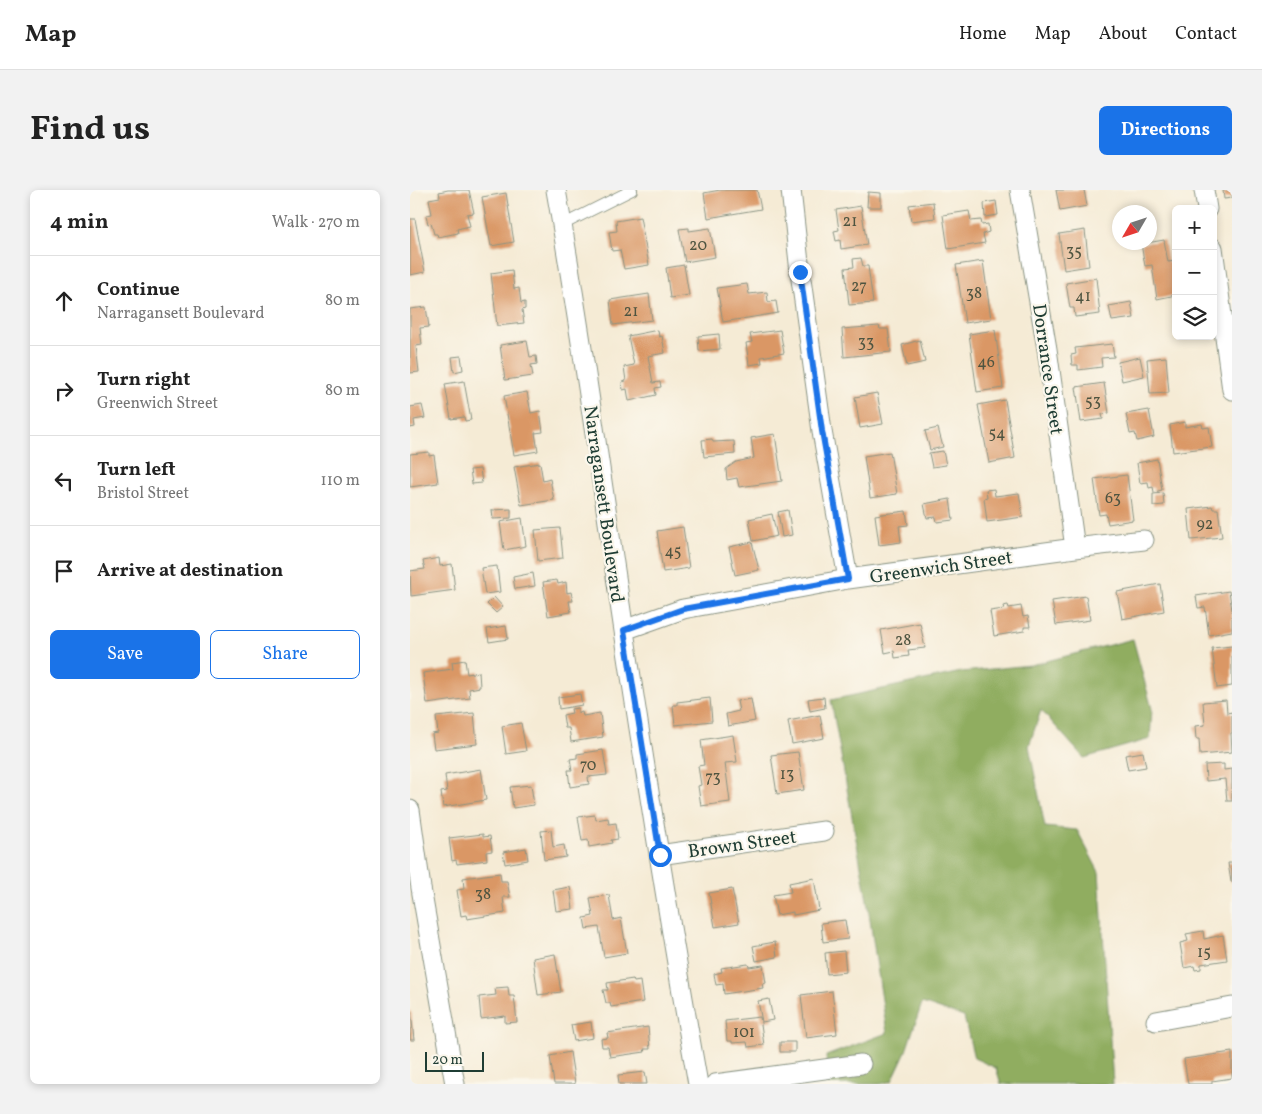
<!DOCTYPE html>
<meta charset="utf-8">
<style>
body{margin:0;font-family:Vollkorn,serif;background:#f2f2f2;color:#222}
.controls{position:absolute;right:15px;top:15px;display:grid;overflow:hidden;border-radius:8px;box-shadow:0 2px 8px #0003}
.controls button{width:45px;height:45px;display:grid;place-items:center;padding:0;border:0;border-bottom:1px solid #e0e0e0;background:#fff;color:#222;font:25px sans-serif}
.compass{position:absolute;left:702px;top:15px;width:45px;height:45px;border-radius:50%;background:#fff;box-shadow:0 2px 8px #0003;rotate:231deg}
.scale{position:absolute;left:15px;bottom:12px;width:59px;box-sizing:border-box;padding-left:5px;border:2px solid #1f3d34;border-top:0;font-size:14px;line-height:18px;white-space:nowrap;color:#1f3d34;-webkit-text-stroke:4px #fbf7ec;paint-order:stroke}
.stop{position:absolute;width:15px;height:15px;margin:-11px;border:4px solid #1a73e8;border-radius:50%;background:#fff}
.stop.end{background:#1a73e8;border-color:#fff;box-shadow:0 1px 5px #0008}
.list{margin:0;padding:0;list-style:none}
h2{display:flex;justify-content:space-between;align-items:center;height:65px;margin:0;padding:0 20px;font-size:21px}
h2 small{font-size:16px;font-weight:400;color:#767676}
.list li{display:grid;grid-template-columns:32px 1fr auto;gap:15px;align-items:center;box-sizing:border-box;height:90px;padding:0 20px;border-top:1px solid #e0e0e0}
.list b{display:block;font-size:19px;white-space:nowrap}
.list p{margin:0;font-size:16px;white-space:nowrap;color:#767676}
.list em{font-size:16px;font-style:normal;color:#767676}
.actions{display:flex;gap:10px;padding:15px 20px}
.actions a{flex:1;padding:11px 0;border:1px solid #1a73e8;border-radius:8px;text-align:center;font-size:18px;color:#1a73e8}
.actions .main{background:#1a73e8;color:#fff}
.icon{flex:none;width:28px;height:28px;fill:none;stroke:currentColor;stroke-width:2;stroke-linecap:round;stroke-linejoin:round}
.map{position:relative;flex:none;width:822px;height:894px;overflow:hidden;border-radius:8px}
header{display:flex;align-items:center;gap:30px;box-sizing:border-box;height:70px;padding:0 25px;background:#fff;border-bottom:1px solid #e0e0e0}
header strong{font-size:24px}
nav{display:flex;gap:28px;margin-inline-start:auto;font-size:18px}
.intro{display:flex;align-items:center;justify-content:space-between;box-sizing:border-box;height:120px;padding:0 30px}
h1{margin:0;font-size:35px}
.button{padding:12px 22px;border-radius:8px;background:#1a73e8;color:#fff;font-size:18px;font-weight:700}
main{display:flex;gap:30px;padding:0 30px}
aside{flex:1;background:#fff;border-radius:8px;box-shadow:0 2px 8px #0003}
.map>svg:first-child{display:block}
</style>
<header>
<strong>Map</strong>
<nav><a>Home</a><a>Map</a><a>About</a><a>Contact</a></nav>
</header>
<div class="intro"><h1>Find us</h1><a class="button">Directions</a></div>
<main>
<aside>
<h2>4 min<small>Walk · 270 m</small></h2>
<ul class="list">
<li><svg class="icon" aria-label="ahead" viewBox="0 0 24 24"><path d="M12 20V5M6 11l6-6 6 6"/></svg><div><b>Continue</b><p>Narragansett Boulevard</p></div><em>80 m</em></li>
<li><svg class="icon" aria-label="right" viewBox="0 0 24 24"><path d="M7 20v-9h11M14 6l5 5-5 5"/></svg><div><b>Turn right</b><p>Greenwich Street</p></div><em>80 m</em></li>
<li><svg class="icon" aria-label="left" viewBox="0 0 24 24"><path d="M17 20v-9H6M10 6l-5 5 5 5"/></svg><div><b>Turn left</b><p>Bristol Street</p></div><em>110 m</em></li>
<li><svg class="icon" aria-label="arrive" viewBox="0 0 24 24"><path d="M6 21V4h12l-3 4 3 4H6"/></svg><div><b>Arrive at destination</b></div></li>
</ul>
<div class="actions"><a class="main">Save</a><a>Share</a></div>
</aside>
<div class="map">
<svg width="822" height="894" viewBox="0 0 822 894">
<rect width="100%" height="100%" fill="#fbf7ec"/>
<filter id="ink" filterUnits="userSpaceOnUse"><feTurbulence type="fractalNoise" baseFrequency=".02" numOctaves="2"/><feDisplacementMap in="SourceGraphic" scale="10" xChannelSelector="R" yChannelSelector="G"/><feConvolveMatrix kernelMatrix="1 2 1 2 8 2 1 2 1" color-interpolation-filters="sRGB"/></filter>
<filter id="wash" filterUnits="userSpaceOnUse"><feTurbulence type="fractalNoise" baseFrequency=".0096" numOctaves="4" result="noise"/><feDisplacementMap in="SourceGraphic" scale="20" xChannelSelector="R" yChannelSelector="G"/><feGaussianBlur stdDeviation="1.12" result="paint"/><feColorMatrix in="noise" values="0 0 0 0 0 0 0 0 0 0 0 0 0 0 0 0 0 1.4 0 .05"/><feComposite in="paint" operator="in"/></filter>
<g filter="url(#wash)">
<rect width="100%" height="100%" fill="#f5ebd5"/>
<path fill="#90ad60" stroke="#58754a" d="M723,449L742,519L740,549L674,568L631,520L619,556L635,637L667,640L689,682L703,894H591L586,878L564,868L554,827L512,813L496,861L482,891L470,894H418L416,866L477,843L457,710L421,510L551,482L621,475Z"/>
<g id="blocks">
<path fill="#da9765" d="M38,0H59L64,23L57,24L60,36L47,39L48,43L28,47L27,44H24L21,33L18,34L16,25L22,24L19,9L30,7L29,2Z
M310,0H347L351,19L298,28L294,3Z
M646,0H674L677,16L650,21Z
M813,0H822V8L814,9Z
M458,2L471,3V17H457Z
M96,3L104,52L81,56L72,7Z
M586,11L588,25L575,27L574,13Z
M523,12L525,28L501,31L499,15Z
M451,16L457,55L431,59L430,50L426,51L424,41L429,40L426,20Z
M559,21L561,31L571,30L572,35L578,34L579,42L573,44L575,53L538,59L533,25Z
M230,27L239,75L214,79L210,60L202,61L199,42L207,41L206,31Z
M0,29H5L15,82L0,85Z
M279,38V41L300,38L305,67L275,72L269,39Z
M675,40L679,76L654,80L649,44Z
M754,50L758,72L766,71V105L747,109L742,75L735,76L731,54Z
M451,68L453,76H458L463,113L439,115L435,78L444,77L443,69Z
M573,71L581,129L555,133L546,75Z
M274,75L279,105L260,108L256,78Z
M102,80L104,99L109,98L111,113L115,112V119L112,120L114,133L87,136L81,83Z
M686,88L690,124L665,127L664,118H660L656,93Z
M337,94L339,104L357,102L358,112L366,111L368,123L313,132L307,98Z
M239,104L242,130L203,135L200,110Z
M721,112L724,128L702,131L699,116Z
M16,117L19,137L10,138L12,155L6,156L9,182L0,183V119Z
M469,136L470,139H478L481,162L434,167L432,139Z
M248,140L249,147L252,146L255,163L238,166L243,193L250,192L251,197L245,198L246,205L219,211L217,199L213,200L212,192L216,191L214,177L224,175L218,146Z
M370,140L374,163L351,167L352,173L339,175L336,153L342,152L340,144Z
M585,140L593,198L567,202L559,144Z
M309,144L310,159L289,161L288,146Z
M510,150L515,172L497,176L492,155Z
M117,151L120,167L126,166L127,174L121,175L123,186L95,190L90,155Z
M702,154L704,167L691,168L692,177L668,180V175H662L661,165L666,164L665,158Z
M51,166L53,180L44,182L42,167Z
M730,167L734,186L712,191L708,172Z
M756,167L759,203L740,204L737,169Z
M54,191L61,230L55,231L54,227L41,229L35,194Z
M694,193L699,223L692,224L693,229L671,232L666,197Z
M117,202L121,223L130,221L133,242L125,243L128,261L104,265L94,206Z
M467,203L473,234L450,238L445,207Z
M595,210L605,268L579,273L568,215Z
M12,215L15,228L4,230L5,237L0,238V217Z
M739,220L744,247L727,251L725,243L720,244L716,224Z
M775,232V237L792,234L793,238L799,237L802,257L763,262L760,235Z
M528,238L533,257L520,260L515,241Z
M365,244L372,291L329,297L327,288L317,290L316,279L326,272L344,268L341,248Z
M302,249L303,252L324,251L325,264L294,267L292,250Z
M533,261L536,275L522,277L519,263Z
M19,262V266L24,265L28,293L0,297V264Z
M480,262L487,304L460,308L454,266Z
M747,269L752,300L744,302L743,297L739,298L738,292L730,293L727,273Z
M130,273L133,291L140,289L144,310L111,315L104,277Z
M70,279L72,293L62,294L60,280Z
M717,285L723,330L698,334L696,324L689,325L684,289Z
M584,299L585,306L609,303L613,327L577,332L574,308L577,307L576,300Z
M753,303L754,315L743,316V304Z
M540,309L543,330L527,332L526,327L517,328L514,314Z
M802,316L803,319H808L812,347L781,350L778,319Z
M101,319V328L83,329L82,320Z
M378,320L382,345L372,347L368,322Z
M496,321L498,335L489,336L491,352L469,355L465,325Z
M362,324L367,346L343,351L339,329Z
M112,328L116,356L94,360L90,332Z
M273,337L279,378L253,382L247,341Z
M150,338L153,368L128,371L125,340Z
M342,352L349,380L325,385L319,357Z
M29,368L30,376L42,374L45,400L1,406L0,381L15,379L13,371Z
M87,376L90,402L75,404L71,378Z
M123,383L125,396L105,399L103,387Z
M147,390L148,394L156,392L157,403L161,402L163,411H159L161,422L138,426L133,392Z
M750,394L754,421L712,429L707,402Z
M819,401L822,420V441L799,445L795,417L788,418L786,406Z
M676,406L680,430L646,435L642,411Z
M84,407L93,417L86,423L77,414Z
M598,415L599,418L611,416L613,427L618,426L620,437H614V441L584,446L580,421L594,419L593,416Z
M510,433L515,458L498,460L499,466L485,468L484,461L475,463L471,440Z
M96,436L98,449L79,452L77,439Z
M822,456V496L807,498L802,458Z
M55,470L57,484L69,482L70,497L59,499L60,508L17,514L13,483L43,479L42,472Z
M170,504L172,515L149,519L148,507Z
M414,507L415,518L400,521L398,509Z
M300,508L302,531L265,535L263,515H267V512Z
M341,509L345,531L318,536L316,524L329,521L327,511Z
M816,510L817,523L822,522V543H821L822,562L790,565L789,549H786L785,536L795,535L793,512Z
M168,518V523L172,522L173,526L190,523L193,547L161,552L159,538H155L153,525L162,523L161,519Z
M64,523L67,554L24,559L22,544L28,543L26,527Z
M410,525L414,548L382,554L378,531Z
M111,533L116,561L96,564L92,536Z
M323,545L327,572L315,573L320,612L291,616L288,596L291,595L288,576L294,575L291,550Z
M193,560L197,585L178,587L179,594L160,597L158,580H162L160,569L167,568V564Z
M388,562L394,600L367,604L361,565Z
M733,562L736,577L718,580L715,565Z
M814,574V580L822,579V611H817L815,589L796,591L795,575Z
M71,579L76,610L33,617L31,602L37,601L35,585Z
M121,595L124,615L103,618L100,597Z
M185,625L186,630L198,628L199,634L206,633L208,649L201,650L202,653L179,657L178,650L172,651L168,627Z
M141,640L143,657L154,655L156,667L134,670L131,641Z
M73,644V647L80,646L82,661L76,662L77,670L47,674L46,670L42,671L39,648Z
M116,658L118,670L95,674L93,662Z
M818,673H822V692H821Z
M90,683L91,691H97L100,707H93L95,723L57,729L56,725L51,726L47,700L54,699L53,688Z
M404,688L409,720L383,725V722L367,725L363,705L381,702L379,693Z
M160,697L163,719L146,721L143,700Z
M322,699L329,733L305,737L299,703Z
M199,705L203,730L211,728L217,763L194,767L189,737L176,739L174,728L183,726L180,708Z
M435,730L438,749L413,752L411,733Z
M793,741L794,749L813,745L817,770L791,774V779L785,780L784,776L774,778L770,753L778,751L776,744Z
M365,752L367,767L346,771L343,756Z
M434,761L436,782L417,784L415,763Z
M145,764L151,802L128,805L123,768Z
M338,774L339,777L353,775L356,793L352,794L353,798L314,804L313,794L306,795L304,784L312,782L311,778Z
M223,789L224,792L230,791L233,812L201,817L200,813H196L193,800H198L197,793Z
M98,797L99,806H104L107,832L95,833V826L71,829L69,807L86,805L85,798Z
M422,801L427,844L396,848L391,805Z
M359,809L363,830L352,832L348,811Z
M0,821H1L4,850H0Z
M350,827L354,855L338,857L337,852L322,853V851H317L315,831Z
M181,832L183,848L164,851L161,835Z
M238,837L240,859H234L235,862L200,867L198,857H192L191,849L198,848L197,843Z
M370,852H385V862H370Z
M160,862L165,894H144L140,866Z
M822,862V888L802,891V894H778L774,869Z
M235,882L237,894H209L208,885Z"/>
</g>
</g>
<g filter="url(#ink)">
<use href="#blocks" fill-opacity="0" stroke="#8a9484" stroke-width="1"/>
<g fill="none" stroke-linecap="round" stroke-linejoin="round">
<g stroke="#8a9484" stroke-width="12">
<path id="lane" d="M152,35L222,0"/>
</g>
<g stroke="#8a9484" stroke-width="21">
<path id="street" d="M146,0C172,146 192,294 214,441C237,592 261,743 288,894
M381,0L390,82L412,241L438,389
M610,0L637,159L665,358
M794,0L797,19
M803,58L822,200
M214,440L273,419L438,389L665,358L734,350
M0,620L11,698L45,894
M249,665L414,641
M746,831L822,817
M305,894L451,874"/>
</g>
<use href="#lane" stroke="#fff" stroke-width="10"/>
<use href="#street" stroke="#fff" stroke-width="19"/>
</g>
</g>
<g fill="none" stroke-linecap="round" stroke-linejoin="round" filter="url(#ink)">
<path stroke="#1a73e8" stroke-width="6" d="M250,665L214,440L273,419L438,389L412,241L390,82"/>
</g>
<g text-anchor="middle" stroke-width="4.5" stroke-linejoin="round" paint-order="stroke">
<g font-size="16" fill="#4e5440">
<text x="440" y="36">21</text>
<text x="288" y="60">20</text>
<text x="664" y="66">35</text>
<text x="449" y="101">27</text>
<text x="564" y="108">38</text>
<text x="673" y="111">41</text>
<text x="221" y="126">21</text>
<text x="456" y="157">33</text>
<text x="576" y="177">46</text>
<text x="683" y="216">53</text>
<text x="587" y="248">54</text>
<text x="703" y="313">63</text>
<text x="795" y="339">92</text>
<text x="263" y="366">45</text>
<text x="493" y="455">28</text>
<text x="178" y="580">70</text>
<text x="377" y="589">13</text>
<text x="303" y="592">73</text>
<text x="73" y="709">38</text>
<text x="794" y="767">15</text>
<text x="334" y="847">101</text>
</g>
<g font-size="19" fill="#1f3d34" stroke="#fbf7ec">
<text transform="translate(639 179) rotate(82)" y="7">Dorrance Street</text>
<text transform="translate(195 314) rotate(82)" y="7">Narragansett Boulevard</text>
<text transform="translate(531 376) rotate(-8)" y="7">Greenwich Street</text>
<text transform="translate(332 653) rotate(-8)" y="7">Brown Street</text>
</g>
</g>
</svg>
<div class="controls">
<button>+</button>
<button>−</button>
<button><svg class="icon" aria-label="layers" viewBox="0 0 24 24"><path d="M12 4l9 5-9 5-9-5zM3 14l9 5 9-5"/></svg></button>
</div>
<svg class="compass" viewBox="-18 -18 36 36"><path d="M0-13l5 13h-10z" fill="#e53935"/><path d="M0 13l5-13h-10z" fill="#767676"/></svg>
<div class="scale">20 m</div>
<div class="stop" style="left:250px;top:665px"></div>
<div class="stop end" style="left:390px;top:82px"></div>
</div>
</main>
